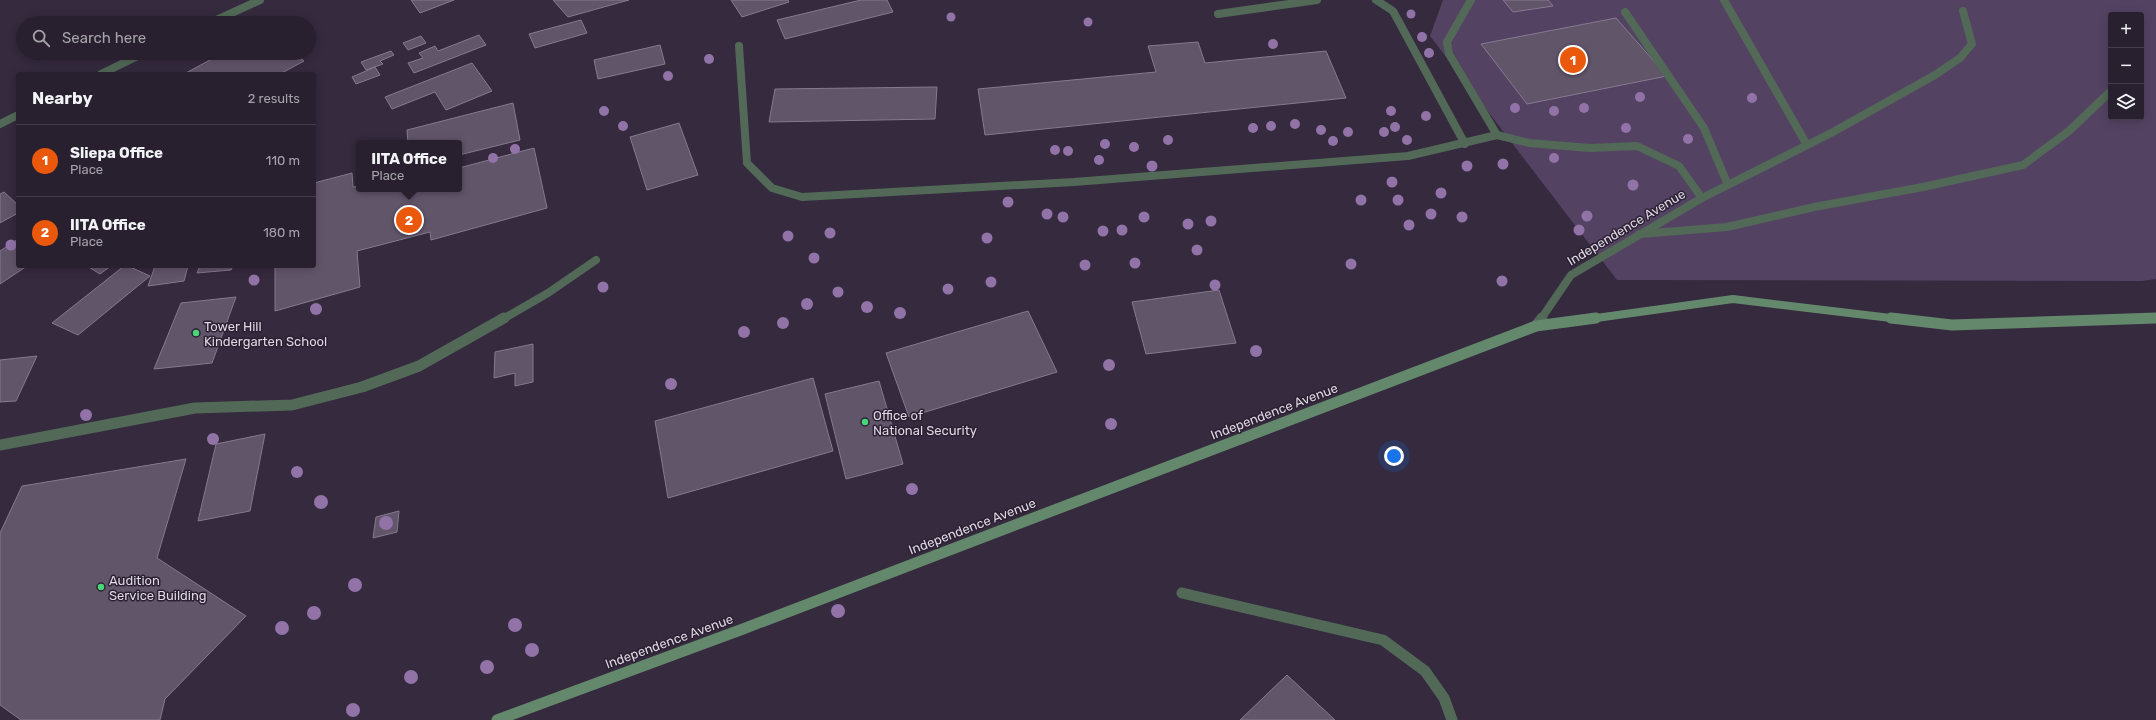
<!DOCTYPE html>
<meta charset="utf-8">
<style>
body{margin:0;font-family:Rubik,sans-serif;background:#302836;color:#f1f3f6}
.controls{position:absolute;right:12px;top:12px;display:grid;overflow:hidden;border-radius:4px;box-shadow:0 2px 10px #0003}
.controls button{width:36px;height:36px;display:grid;place-items:center;padding:0;border:0;border-bottom:1px solid #443e4a;background:#28202e;color:#f1f3f6;font:20px sans-serif}
.you{position:absolute;left:1394px;top:456px;width:14px;height:14px;margin:-10px;border:3px solid #fff;border-radius:50%;background:#1a73e8;box-shadow:0 0 0 6px #1a73e833}
.badge{display:grid;place-items:center;width:26px;height:26px;border-radius:50%;background:#ea580c;color:#fff;font-size:13px;font-weight:700}
.pin{position:absolute;translate:-50% -50%;border:2px solid #fff;box-shadow:0 1px 4px #0006}
.popup{position:absolute;left:356px;top:140px;width:106px;height:52px;box-sizing:border-box;display:grid;place-content:center;border-radius:4px;background:#28202e;filter:drop-shadow(0 1px 3px #0005);font-size:13px;white-space:nowrap;color:#a5a3aa}
.popup b{font-size:15px;color:#f1f3f6}
.popup::after{content:'';position:absolute;left:50%;top:100%;margin-left:-8px;border:8px solid transparent;border-top-color:#28202e}
.list{margin:0;padding:0;list-style:none}
h2{display:flex;justify-content:space-between;align-items:center;height:52px;margin:0;padding:0 16px;font-size:17px}
h2 small{font-size:13px;font-weight:400;color:#a5a3aa}
.list li{display:grid;grid-template-columns:26px 1fr auto;gap:12px;align-items:center;box-sizing:border-box;height:72px;padding:0 16px;border-top:1px solid #443e4a}
.list b{display:block;font-size:15px;white-space:nowrap}
.list p{margin:0;font-size:13px;white-space:nowrap;color:#a5a3aa}
.list em{font-size:13px;font-style:normal;color:#a5a3aa}
.icon{flex:none;width:22px;height:22px;fill:none;stroke:currentColor;stroke-width:2;stroke-linecap:round;stroke-linejoin:round}
.map{position:relative;flex:none;width:2156px;height:720px;overflow:hidden}
.search{position:absolute;background:#28202e;box-shadow:0 2px 10px #0003;left:16px;top:16px;width:300px;height:44px;display:flex;align-items:center;gap:10px;box-sizing:border-box;padding:0 14px;border-radius:22px;color:#a5a3aa;font-size:15px}
.panel{position:absolute;background:#28202e;box-shadow:0 2px 10px #0003;left:16px;top:72px;width:300px;height:196px;border-radius:4px}
.map>svg:first-child{display:block}
</style>
<div class="map">
<svg width="2156" height="720" viewBox="0 0 2156 720">
<rect width="100%" height="100%" fill="#352a3e"/>
<path fill="#544262" fill-rule="evenodd" d="M1443,0H2156V279L2142,281L1617,280L1430,36ZM2111,15H2141V117H2111Z"/>
<path fill="#61556a" stroke="#867990" d="M411,0H454L420,13Z
M553,0H629L568,17Z
M731,0H788L789,2L742,17Z
M861,0H887L893,12L785,39L777,20Z
M1503,0H1548L1553,6L1513,12Z
M1616,18L1667,76L1527,104L1481,44Z
M581,20L587,33L535,48L529,34Z
M479,35L486,45L414,73L408,63L423,58L419,53L435,46L438,51Z
M421,36L426,43L408,50L403,43Z
M1198,42L1205,63L1326,51L1346,98L985,135L978,89L1156,72L1148,46Z
M660,45L665,64L598,79L594,60Z
M391,51L394,55L380,61L383,64L366,70L361,62Z
M223,53H294L304,61L280,74H184Z
M472,63L492,91L446,110L435,92L392,109L385,97Z
M375,67L380,75L356,84L352,77Z
M937,87L935,119L769,122L775,89Z
M513,103L520,140L459,155V143H408L407,130Z
M679,123L698,175L647,190L630,137Z
M534,148L547,208L431,240L430,232L357,251L360,287L275,311V266H314V183L352,173L353,187L359,186V189H459V168Z
M4,192L18,205V213L0,223V194Z
M18,239V266H27L0,284V251Z
M87,266H111L100,274Z
M124,266H128L150,276L78,335L52,323Z
M155,266H188L184,281L148,286Z
M200,266H233L231,270L197,273Z
M1219,290L1236,343L1146,354L1132,302Z
M236,297L212,363L154,369L181,303Z
M1028,311L1057,372L909,417L886,353Z
M533,344V382L515,386V373L494,378L495,352Z
M37,356L16,401L0,402V360Z
M813,378L833,451L668,498L655,421Z
M879,381L903,464L846,479L825,394Z
M265,434L250,511L198,521L216,444Z
M186,459L157,558L246,616L165,699L160,720H21L0,705V533L22,486Z
M399,511L397,532L373,538L376,517Z
M1287,675L1335,720H1240Z"/>
<g fill="none" stroke-linecap="round" stroke-linejoin="round">
<path stroke="#526957" stroke-width="8" d="M1376,0L1393,11L1465,144
M1724,0L1807,145
M1625,12L1704,128L1728,185
M1218,14L1317,0
M739,46L747,163L772,188L802,197L1074,182L1408,156L1497,135
M1702,198L1833,132L1935,75L1960,58L1972,44L1963,11
M1640,234L1727,227L1814,207L1923,187L2023,165L2069,131L2111,91
M503,319L548,293L596,260"/>
<path stroke="#526957" stroke-width="11" d="M0,445L195,408L292,405L362,387L419,366L504,318
M1182,593L1383,640L1425,671L1444,698L1452,720"/>
<path stroke="#526957" stroke-width="8" d="M1471,0L1447,42L1449,54L1497,135L1529,143L1589,148L1637,146L1679,166L1702,198L1571,275L1541,319
M210,23L260,0
M101,74L144,53
M0,124L18,115"/>
<path stroke="#526957" stroke-width="11" d="M1536,326L1542,318"/>
<path stroke="#64886c" stroke-width="8" d="M1589,319L1733,299L1899,319
M2135,319L2156,318"/>
<path stroke="#64886c" stroke-width="11" d="M1891,318L1952,325L2156,318
M497,720L743,629L1536,326L1596,318"/>
</g>
<g fill="#9173a8">
<circle cx="1411" cy="14" r="4.5"/>
<circle cx="951" cy="17" r="4.5"/>
<circle cx="1088" cy="22" r="4.5"/>
<circle cx="1422" cy="37" r="5"/>
<circle cx="1273" cy="44" r="5"/>
<circle cx="1429" cy="53" r="5"/>
<circle cx="709" cy="59" r="5"/>
<circle cx="668" cy="76" r="5"/>
<circle cx="1640" cy="97" r="5"/>
<circle cx="1752" cy="98" r="5"/>
<circle cx="1515" cy="108" r="5"/>
<circle cx="1584" cy="108" r="5"/>
<circle cx="604" cy="111" r="5"/>
<circle cx="1391" cy="111" r="5"/>
<circle cx="1554" cy="111" r="5"/>
<circle cx="1426" cy="116" r="5"/>
<circle cx="1295" cy="124" r="5"/>
<circle cx="623" cy="126" r="5"/>
<circle cx="1271" cy="126" r="5"/>
<circle cx="1395" cy="127" r="5"/>
<circle cx="1253" cy="128" r="5"/>
<circle cx="1626" cy="128" r="5"/>
<circle cx="1321" cy="130" r="5"/>
<circle cx="1348" cy="132" r="5"/>
<circle cx="1384" cy="132" r="5"/>
<circle cx="1688" cy="139" r="5"/>
<circle cx="1168" cy="140" r="5"/>
<circle cx="1407" cy="140" r="5"/>
<circle cx="1333" cy="141" r="5"/>
<circle cx="1105" cy="144" r="5"/>
<circle cx="1134" cy="147" r="5"/>
<circle cx="515" cy="149" r="5"/>
<circle cx="1055" cy="150" r="5"/>
<circle cx="1068" cy="151" r="5"/>
<circle cx="493" cy="158" r="5"/>
<circle cx="1554" cy="158" r="5"/>
<circle cx="1099" cy="160" r="5"/>
<circle cx="1503" cy="164" r="5.5"/>
<circle cx="1152" cy="166" r="5.5"/>
<circle cx="1467" cy="166" r="5.5"/>
<circle cx="1392" cy="182" r="5.5"/>
<circle cx="1633" cy="185" r="5.5"/>
<circle cx="1441" cy="193" r="5.5"/>
<circle cx="1361" cy="200" r="5.5"/>
<circle cx="1398" cy="200" r="5.5"/>
<circle cx="1008" cy="202" r="5.5"/>
<circle cx="1047" cy="214" r="5.5"/>
<circle cx="1431" cy="214" r="5.5"/>
<circle cx="1587" cy="216" r="5.5"/>
<circle cx="1063" cy="217" r="5.5"/>
<circle cx="1144" cy="217" r="5.5"/>
<circle cx="1462" cy="217" r="5.5"/>
<circle cx="1211" cy="221" r="5.5"/>
<circle cx="1188" cy="224" r="5.5"/>
<circle cx="1409" cy="225" r="5.5"/>
<circle cx="1122" cy="230" r="5.5"/>
<circle cx="1579" cy="230" r="5.5"/>
<circle cx="1103" cy="231" r="5.5"/>
<circle cx="830" cy="233" r="5.5"/>
<circle cx="788" cy="236" r="5.5"/>
<circle cx="987" cy="238" r="5.5"/>
<circle cx="11" cy="245" r="5.5"/>
<circle cx="1197" cy="250" r="5.5"/>
<circle cx="814" cy="258" r="5.5"/>
<circle cx="1135" cy="263" r="5.5"/>
<circle cx="1351" cy="264" r="5.5"/>
<circle cx="1085" cy="265" r="5.5"/>
<circle cx="254" cy="280" r="5.5"/>
<circle cx="1502" cy="281" r="5.5"/>
<circle cx="991" cy="282" r="5.5"/>
<circle cx="1215" cy="285" r="5.5"/>
<circle cx="603" cy="287" r="5.5"/>
<circle cx="948" cy="289" r="5.5"/>
<circle cx="838" cy="292" r="5.5"/>
<circle cx="807" cy="304" r="6"/>
<circle cx="867" cy="307" r="6"/>
<circle cx="316" cy="309" r="6"/>
<circle cx="900" cy="313" r="6"/>
<circle cx="783" cy="323" r="6"/>
<circle cx="744" cy="332" r="6"/>
<circle cx="1256" cy="351" r="6"/>
<circle cx="1109" cy="365" r="6"/>
<circle cx="671" cy="384" r="6"/>
<circle cx="86" cy="415" r="6"/>
<circle cx="1111" cy="424" r="6"/>
<circle cx="213" cy="439" r="6"/>
<circle cx="297" cy="472" r="6"/>
<circle cx="912" cy="489" r="6"/>
<circle cx="321" cy="502" r="7"/>
<circle cx="386" cy="523" r="7"/>
<circle cx="355" cy="585" r="7"/>
<circle cx="838" cy="611" r="7"/>
<circle cx="314" cy="613" r="7"/>
<circle cx="515" cy="625" r="7"/>
<circle cx="282" cy="628" r="7"/>
<circle cx="532" cy="650" r="7"/>
<circle cx="487" cy="667" r="7"/>
<circle cx="411" cy="677" r="7"/>
<circle cx="353" cy="710" r="7"/>
</g>
<g fill="#48d778" stroke="#2b2133" stroke-width="1.5">
<circle cx="196" cy="333" r="4"/>
<circle cx="865" cy="422" r="4"/>
<circle cx="101" cy="587" r="4"/>
</g>
<g text-anchor="middle" stroke-width="3" stroke-linejoin="round" paint-order="stroke">
<g font-size="13" fill="#ded7e3" stroke="#2b2133">
<text transform="translate(1626 227) rotate(-31)" y="5">Independence Avenue</text>
<text transform="translate(1274 411) rotate(-21)" y="5">Independence Avenue</text>
<text transform="translate(972 526) rotate(-21)" y="5">Independence Avenue</text>
<text transform="translate(669 641) rotate(-20)" y="5">Independence Avenue</text>
</g>
<g font-size="13" fill="#ded7e3" stroke="#2b2133" text-anchor="start">
<text x="204" y="331">Tower Hill<tspan x="204" dy="15">Kindergarten School</tspan></text>
<text x="873" y="420">Office of<tspan x="873" dy="15">National Security</tspan></text>
<text x="109" y="585">Audition<tspan x="109" dy="15">Service Building</tspan></text>
</g>
</g>
</svg>
<div class="controls">
<button>+</button>
<button>−</button>
<button><svg class="icon" aria-label="layers" viewBox="0 0 24 24"><path d="M12 4l9 5-9 5-9-5zM3 14l9 5 9-5"/></svg></button>
</div>
<div class="you"></div>
<div class="pin badge" style="left:1573px;top:60px">1</div>
<div class="pin badge" style="left:409px;top:220px">2</div>
<div class="popup"><b>IITA Office</b>Place</div>
<div class="search"><svg class="icon" aria-label="search" viewBox="0 0 24 24"><circle cx="10" cy="10" r="6"/><path d="M15 15l6 6"/></svg>Search here</div>
<section class="panel">
<h2>Nearby<small>2 results</small></h2>
<ul class="list">
<li><span class="badge">1</span><div><b>Sliepa Office</b><p>Place</p></div><em>110 m</em></li>
<li><span class="badge">2</span><div><b>IITA Office</b><p>Place</p></div><em>180 m</em></li>
</ul>
</section>
</div>
